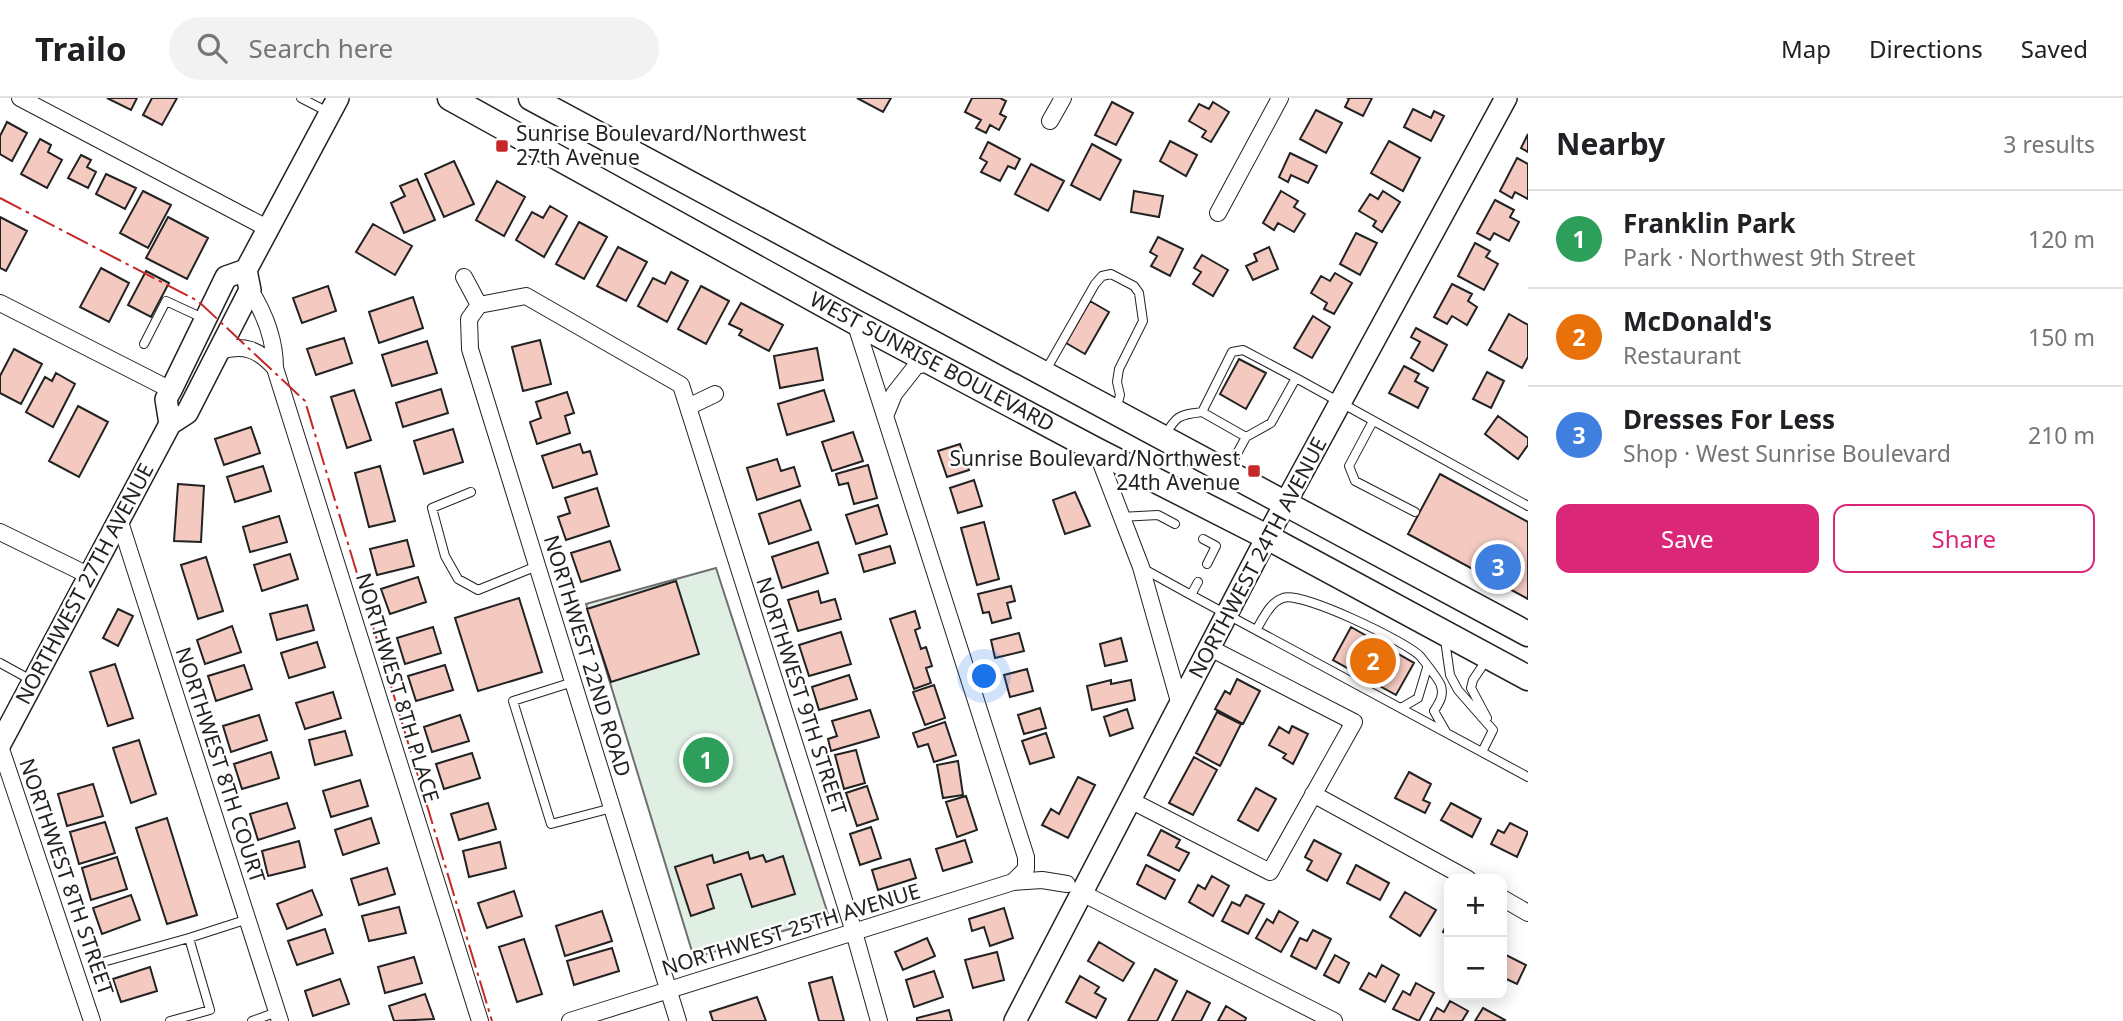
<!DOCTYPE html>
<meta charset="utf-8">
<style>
body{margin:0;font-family:"Noto Sans",sans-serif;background:#f2f2f2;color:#202124}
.controls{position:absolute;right:21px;bottom:21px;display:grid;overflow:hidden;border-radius:14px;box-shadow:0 4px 18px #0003}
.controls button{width:63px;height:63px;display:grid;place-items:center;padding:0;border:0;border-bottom:2px solid #e0e0e0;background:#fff;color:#202124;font:35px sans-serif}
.you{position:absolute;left:985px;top:579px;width:24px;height:24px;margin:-18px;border:5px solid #fff;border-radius:50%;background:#1a73e8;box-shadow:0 0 0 10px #1a73e833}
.badge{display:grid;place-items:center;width:46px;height:46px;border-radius:50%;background:#db2777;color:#fff;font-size:23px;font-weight:700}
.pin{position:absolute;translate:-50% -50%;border:4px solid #fff;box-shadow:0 2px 7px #0006}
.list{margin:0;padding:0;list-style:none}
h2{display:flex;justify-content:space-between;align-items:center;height:91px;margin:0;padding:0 28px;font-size:30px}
h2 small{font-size:23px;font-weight:400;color:#757577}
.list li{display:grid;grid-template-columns:46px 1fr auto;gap:21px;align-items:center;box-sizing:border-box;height:98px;padding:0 28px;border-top:2px solid #e0e0e0}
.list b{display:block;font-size:26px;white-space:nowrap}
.list p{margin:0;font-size:23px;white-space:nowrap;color:#757577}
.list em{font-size:23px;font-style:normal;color:#757577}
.actions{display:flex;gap:14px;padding:21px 28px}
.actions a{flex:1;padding:16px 0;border:2px solid #db2777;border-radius:14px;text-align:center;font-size:24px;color:#db2777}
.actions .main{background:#db2777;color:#fff}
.icon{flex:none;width:38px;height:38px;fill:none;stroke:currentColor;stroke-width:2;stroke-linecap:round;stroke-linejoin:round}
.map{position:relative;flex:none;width:1528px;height:923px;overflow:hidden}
header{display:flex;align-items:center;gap:42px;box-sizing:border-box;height:98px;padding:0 35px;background:#fff;border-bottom:2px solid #e0e0e0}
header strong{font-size:33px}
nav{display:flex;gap:38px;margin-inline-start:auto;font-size:24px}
.search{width:490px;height:63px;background:#f2f2f2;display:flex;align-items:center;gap:18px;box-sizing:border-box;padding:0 24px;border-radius:38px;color:#757577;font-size:26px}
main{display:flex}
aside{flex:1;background:#fff}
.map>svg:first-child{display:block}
</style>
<header>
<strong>Trailo</strong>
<div class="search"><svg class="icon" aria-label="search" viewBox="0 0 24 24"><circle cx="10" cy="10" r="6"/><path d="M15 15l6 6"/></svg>Search here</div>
<nav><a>Map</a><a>Directions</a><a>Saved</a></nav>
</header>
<main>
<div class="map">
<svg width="1528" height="923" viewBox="0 0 1528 923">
<rect width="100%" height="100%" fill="#fff"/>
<path fill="#e0efe3" stroke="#6f6f6f" stroke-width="2" d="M716,470L829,819L694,860L586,506Z"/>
<path fill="#f3c9c0" stroke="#222" stroke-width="2" d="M107,0H137L131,12Z
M152,0H177L162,27L143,17Z
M857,0H891L883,14Z
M972,0H1000L1006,3L1000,16L1006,19L999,32L990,27L986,35L976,30L981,22L965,14Z
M1347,0H1372L1363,18L1345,9L1349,1Z
M1112,4L1133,15L1116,47L1095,37Z
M1213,4L1229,14L1211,44L1202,39L1206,33L1189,23L1199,6L1209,11Z
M1413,11L1431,20L1434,13L1444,18L1431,43L1404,29Z
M1316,12L1342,25L1326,55L1300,41Z
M7,24L27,35L12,63L0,56V38Z
M1528,36V54L1521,50Z
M40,41L51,47L48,54L62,62L47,90L21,76Z
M1170,43L1197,57L1186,78L1160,63Z
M1389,43L1420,60L1403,93L1371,75Z
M988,44L1020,61L1015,71L1008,68L1000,83L981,74L987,64L980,60Z
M1092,46L1121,62L1100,102L1071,87Z
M1290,55L1317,68L1308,85L1291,77L1288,84L1279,79Z
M81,57L91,62L87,69L96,74L88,90L68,80Z
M1517,60L1528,66V101L1515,94L1512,100L1500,93Z
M454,63L474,106L444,119L425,76Z
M1031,66L1064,83L1048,113L1015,96Z
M106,76L136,90L125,111L96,96Z
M417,81L435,122L404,135L391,105L405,98L400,88Z
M497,83L525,99L504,138L476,122Z
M143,93L171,107L148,150L120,135Z
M1134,93L1163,98L1159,119L1131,114Z
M1281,93L1298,103L1294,109L1305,116L1294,134L1278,125L1274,132L1263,125Z
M1383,93L1400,104L1382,134L1373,128L1376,123L1359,113L1370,96L1378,101Z
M1495,102L1514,112L1510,119L1519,124L1509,143L1494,135L1490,142L1477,135Z
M550,108L567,118L544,159L516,142L532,114L543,120Z
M0,119L27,133L6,173L0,170Z
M168,119L208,140L187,181L146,160Z
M579,124L607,139L584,181L556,166Z
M373,126L412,148L395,177L356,154Z
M1356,135L1377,145L1360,177L1340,166Z
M1158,139L1183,151L1170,178L1151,168L1157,158L1150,154Z
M1475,145L1490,153L1486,159L1498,166L1484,192L1458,178Z
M618,149L647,164L626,203L597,188Z
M1269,149L1278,171L1253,182L1246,168L1257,163L1254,156Z
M1202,157L1228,172L1213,198L1193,186L1201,174L1194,170Z
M101,170L129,185L109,224L80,209Z
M146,173L169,185L151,219L128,207Z
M671,174L688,183L667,224L638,208L653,180L665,186Z
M1335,175L1352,185L1334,216L1324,211L1327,205L1311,195L1321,178L1330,183Z
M1452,186L1472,196L1468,203L1477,209L1467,227L1452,218L1447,226L1434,219Z
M328,188L336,213L302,225L293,200Z
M701,188L729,203L706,246L678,231Z
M413,199L423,230L379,245L369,214Z
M1090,203L1109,214L1085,256L1066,245Z
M741,205L783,227L769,253L739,237L742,232L729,226Z
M1509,216L1528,227V259L1522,270L1489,252Z
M1313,218L1330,229L1312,260L1294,250Z
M1416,230L1447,247L1433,273L1411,260L1420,244L1411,239Z
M344,240L352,265L316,277L307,251Z
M540,242L551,286L523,293L512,249Z
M427,243L437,275L392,288L382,257Z
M817,250L823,282L780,290L774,258Z
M14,251L42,266L21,306L0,295V278Z
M1239,261L1266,275L1246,311L1220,296Z
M1404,268L1419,276L1415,283L1428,290L1418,310L1389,295Z
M1487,274L1504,283L1491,310L1473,301Z
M56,275L75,286L53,329L26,314L45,279L52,283Z
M441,291L448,315L403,329L396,305Z
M354,292L371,342L347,350L331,299Z
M824,292L834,323L787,337L778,306Z
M567,294L574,315L565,318L570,335L537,346L530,324L541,320L536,304Z
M78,308L108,324L79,379L49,363Z
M1498,318L1528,340V347L1518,361L1485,336Z
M251,329L260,355L224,367L215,341Z
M453,331L463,364L424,376L414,343Z
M853,334L863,363L832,373L822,344Z
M580,346L583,355L590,353L597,376L553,390L542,358Z
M960,346L969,372L947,379L938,353Z
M777,361L781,373L794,369L800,388L757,402L747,370Z
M868,367L877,400L854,406L848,385L839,387L836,376Z
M263,368L271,393L235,404L227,379Z
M380,368L395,423L369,429L355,375Z
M1440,376L1528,424V501L1408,436Z
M974,382L982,408L958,415L950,390Z
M178,386L204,388L201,444L174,443Z
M597,390L609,428L566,442L558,419L570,415L565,400Z
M1075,394L1090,428L1065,436L1053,402Z
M800,402L811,432L769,446L759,416Z
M878,407L887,436L856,446L846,417Z
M279,418L287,444L250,454L243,429Z
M984,424L999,481L977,487L961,430Z
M407,442L414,468L377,477L370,451Z
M610,443L620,472L581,484L571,455Z
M818,444L828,475L782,490L772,459Z
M890,448L895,465L864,474L859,457Z
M290,456L298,481L262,493L254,467Z
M206,459L223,513L198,521L181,467Z
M418,479L426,504L390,516L381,491Z
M676,483L699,556L611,584L587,511Z
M1011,488L1015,503L1007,505L1011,520L992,525L989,514L983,515L978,496Z
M818,493L821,505L835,501L841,521L798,533L788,502Z
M519,500L542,574L478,593L455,520Z
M307,507L314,532L277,542L270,516Z
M118,511L133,518L118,548L103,540Z
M915,513L920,530L915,532L921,551L926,549L932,568L926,570L931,585L914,591L890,521Z
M232,528L241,554L205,566L197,542Z
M433,529L441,555L405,566L397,540Z
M1351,529L1414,565L1396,597L1333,562Z
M841,534L851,566L809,578L799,547Z
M1019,535L1024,553L995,560L991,542Z
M1121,540L1127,563L1105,568L1100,546Z
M317,544L325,569L289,580L281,555Z
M115,566L133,620L108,628L90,574Z
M244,567L252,591L216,603L208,578Z
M445,567L453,592L416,603L408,578Z
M1027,571L1033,593L1010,599L1004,577Z
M849,577L857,601L819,612L812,589Z
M1237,581L1260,593L1243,626L1215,611L1225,593L1230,596Z
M1111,582V586L1131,582L1135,602L1092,612L1087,588Z
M934,587L945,620L925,627L913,594Z
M333,594L341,620L305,631L296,605Z
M1040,610L1046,630L1024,636L1018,617Z
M1127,611L1133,630L1110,638L1104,619Z
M870,612L879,639L831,653L828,641L837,638L832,623Z
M1217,614L1241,626L1220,668L1196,655Z
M259,617L267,642L231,654L223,628Z
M460,617L469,643L432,654L424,629Z
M945,624L956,657L934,664L928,646L918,649L913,635Z
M1292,628L1308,636L1293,666L1283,660L1286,656L1269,647L1279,629L1289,635Z
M345,633L352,657L315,667L309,642Z
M1046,635L1054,659L1030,666L1022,643Z
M139,642L156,696L131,705L113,650Z
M856,652L865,685L844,691L835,657Z
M271,654L279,680L242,691L234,666Z
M472,655L480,680L444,691L436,666Z
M1194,659L1217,672L1193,717L1169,705Z
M958,663L963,697L943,700L937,667Z
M1409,674L1431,686L1423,702L1430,705L1425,715L1395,700Z
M1078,679L1095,687L1068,740L1042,727L1051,711L1059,716Z
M360,682L368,708L331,719L323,693Z
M93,686L103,718L67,728L58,696Z
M867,688L878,721L857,728L846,695Z
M1256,690L1276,701L1258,733L1238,722Z
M966,698L977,732L957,739L946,704Z
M287,705L295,730L258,742L250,716Z
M488,705L496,731L459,742L451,716Z
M1451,705L1481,721L1472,739L1441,722Z
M167,720L197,817L167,826L136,730Z
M371,720L379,745L343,757L335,732Z
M105,724L115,755L79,766L70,734Z
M1510,725L1528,734L1517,759L1491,746L1498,732L1504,735Z
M871,729L881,760L860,767L850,736Z
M1161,732L1180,742L1176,749L1189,755L1179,773L1148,757Z
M965,742L972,764L943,773L936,751Z
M1314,742L1341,756L1327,783L1307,772L1312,763L1305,759Z
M299,743L305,769L268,778L262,753Z
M500,744L506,770L469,779L463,753Z
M748,754L750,761L763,757L766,764L783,758L795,796L752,809L741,776L707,787L714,810L691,818L675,769L712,757L714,765Z
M117,759L127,791L91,802L82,770Z
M910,761L916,780L878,792L872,772Z
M1146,767L1175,782L1165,801L1137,786Z
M1356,767L1389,785L1380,802L1347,785Z
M387,770L395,796L359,807L351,781Z
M1212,778L1229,788L1213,818L1189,804L1198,787L1205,791Z
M312,792L322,817L287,831L277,806Z
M514,793L522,818L487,830L478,805Z
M1405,794L1436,812L1420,838L1390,819Z
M131,797L140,822L102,836L93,810Z
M1246,797L1264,806L1248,836L1222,823L1232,804L1240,808Z
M399,809L406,835L369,843L362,818Z
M1004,810L1013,840L990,848L984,829L972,833L969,821Z
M602,813L612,843L565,858L556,828Z
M1279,813L1298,824L1281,854L1256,840L1267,821L1273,825Z
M1449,822V838L1443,834Z
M325,831L333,855L297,867L288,843Z
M1313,832L1331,841L1316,871L1291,858L1300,840L1307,843Z
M927,840L935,858L903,872L895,854Z
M524,841L542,896L517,904L499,849Z
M1099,844L1134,865L1123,883L1088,863Z
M612,850L619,873L574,887L567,863Z
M997,854L1004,882L973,890L965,862Z
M1502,855L1526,867L1517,886L1502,879Z
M1335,857L1349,865L1339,885L1324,877Z
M414,859L422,885L385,895L378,869Z
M1382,867L1399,877L1385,904L1360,891L1369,875L1376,879Z
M150,869L157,893L121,904L113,881Z
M1155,871L1177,883L1157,923H1128Z
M934,873L943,899L914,909L906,882Z
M1080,878L1099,889L1095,895L1106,901L1096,920L1066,904Z
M832,879L844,923H819L809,885Z
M340,881L349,906L313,918L305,893Z
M1416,885L1434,895L1419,923L1393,911L1403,893L1410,897Z
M1187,893L1210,905L1201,923H1172Z
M425,896L434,921L394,923L389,908Z
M757,899L766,923H713L710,914Z
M1450,903L1468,913L1462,923H1430L1437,910L1444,914Z
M1226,908L1246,920L1245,923H1218Z
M1483,910L1505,922L1504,923H1475Z
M949,912L952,923H917V920Z"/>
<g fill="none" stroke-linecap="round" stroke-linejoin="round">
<g stroke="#222" stroke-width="10">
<path id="lane" d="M301,0L330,15
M144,246L166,203L205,221
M1046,272L1095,186L1102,178L1111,176L1134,188L1139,195L1143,223L1119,271L1117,284L1120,297L1116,312
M1373,323L1349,368L1355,383L1415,414
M1164,339C1176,318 1178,317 1202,314
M1246,339L1202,314L1232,254L1243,252L1296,280
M1228,372L1246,339L1271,325L1296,280L1528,408
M471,394L432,410L445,458L458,481L478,492L537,468
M1120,419L1158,417L1175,426
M1203,441L1216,448L1207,466
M1142,470L1191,497L1198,484
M1191,497L1528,679
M1256,532C1263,521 1270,504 1283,500C1301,493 1405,543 1420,558C1424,563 1440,583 1441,588C1444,598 1439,605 1434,613L1446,634
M1445,542L1450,577L1458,592L1493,632
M0,565L31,582
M573,584L513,603L551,726L612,710
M1401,610L1418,600L1427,570
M1487,620L1471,590L1473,582L1487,561
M1482,654L1493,632
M96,866L189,840
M170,923L210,912L189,840L248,821
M252,923L277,914"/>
</g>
<g stroke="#222" stroke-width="18">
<path id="street" d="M20,0L267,130
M1050,23L1063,0
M1218,115L1280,0
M464,179L479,207
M250,192C265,216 275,242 275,270L480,923
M0,205L171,292
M479,207L526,198L681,287L854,834L879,923
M479,207L469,221L470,251L678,923
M219,253C244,246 258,251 275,270
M688,309L715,296
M885,318L894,296L916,268L933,264
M1096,352L1141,469L1180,607
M120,424L280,923
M0,434L90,478
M0,648L92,923
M1313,696L1468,781
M1130,702L1270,774L1354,624L1210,550
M1013,784L1042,782L1067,786
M1082,795L1334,923
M1502,800L1528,815
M570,923L1013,784L1026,771V759L855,224"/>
</g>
<g stroke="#222" stroke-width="24">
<path id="secondary" d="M170,326L166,301L171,292L226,179L246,172
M0,646L170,326L187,315L250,192L246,172L338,0
M1015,923L1267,439L1506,0"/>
</g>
<g stroke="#222" stroke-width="27">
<path id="primary" d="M450,0L855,224L1096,352L1267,439L1528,580
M531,0L1528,536"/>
</g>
<use href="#lane" stroke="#fff" stroke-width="8"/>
<use href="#street" stroke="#fff" stroke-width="16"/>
<use href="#secondary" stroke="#fff" stroke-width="21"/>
<use href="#primary" stroke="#fff" stroke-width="24"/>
<path stroke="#c62828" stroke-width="2" stroke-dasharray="24 5 3.5 5" stroke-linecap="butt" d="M0,100L198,203L305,303L492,923"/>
</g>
<g fill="#c62828" stroke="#fff" stroke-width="2.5">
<rect x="495" y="41" width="14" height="14" rx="3.5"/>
<rect x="1247" y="366" width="14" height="14" rx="3.5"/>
</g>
<g text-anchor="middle" stroke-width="5" stroke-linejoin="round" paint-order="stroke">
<g font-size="21" fill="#222" stroke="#fff" text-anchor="start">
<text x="516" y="43">Sunrise Boulevard/Northwest<tspan x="516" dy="24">27th Avenue</tspan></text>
<text x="1240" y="368" text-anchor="end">Sunrise Boulevard/Northwest<tspan x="1240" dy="24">24th Avenue</tspan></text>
</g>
<g font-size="21" fill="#222" stroke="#fff">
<text transform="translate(932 264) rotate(28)" y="7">WEST SUNRISE BOULEVARD</text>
<text transform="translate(1258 460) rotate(-62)" y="7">NORTHWEST 24TH AVENUE</text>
<text transform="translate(85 486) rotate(-62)" y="7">NORTHWEST 27TH AVENUE</text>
<text transform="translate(587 558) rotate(73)" y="7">NORTHWEST 22ND ROAD</text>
<text transform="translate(397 590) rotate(73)" y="7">NORTHWEST 8TH PLACE</text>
<text transform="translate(801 598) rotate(72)" y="7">NORTHWEST 9TH STREET</text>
<text transform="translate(220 667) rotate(72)" y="7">NORTHWEST 8TH COURT</text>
<text transform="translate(66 779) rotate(71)" y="7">NORTHWEST 8TH STREET</text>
<text transform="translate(791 832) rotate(-17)" y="7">NORTHWEST 25TH AVENUE</text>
</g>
</g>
</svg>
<div class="controls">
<button>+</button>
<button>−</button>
</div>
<div class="you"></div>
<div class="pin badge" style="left:706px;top:662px;background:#2e9e5b">1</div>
<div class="pin badge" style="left:1373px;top:563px;background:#e8710a">2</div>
<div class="pin badge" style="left:1498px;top:469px;background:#3f7fe0">3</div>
</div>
<aside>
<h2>Nearby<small>3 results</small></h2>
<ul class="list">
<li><span class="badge" style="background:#2e9e5b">1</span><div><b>Franklin Park</b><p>Park · Northwest 9th Street</p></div><em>120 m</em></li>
<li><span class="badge" style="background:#e8710a">2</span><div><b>McDonald's</b><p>Restaurant</p></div><em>150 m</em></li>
<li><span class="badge" style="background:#3f7fe0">3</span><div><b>Dresses For Less</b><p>Shop · West Sunrise Boulevard</p></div><em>210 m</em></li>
</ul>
<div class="actions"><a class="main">Save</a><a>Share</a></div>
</aside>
</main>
